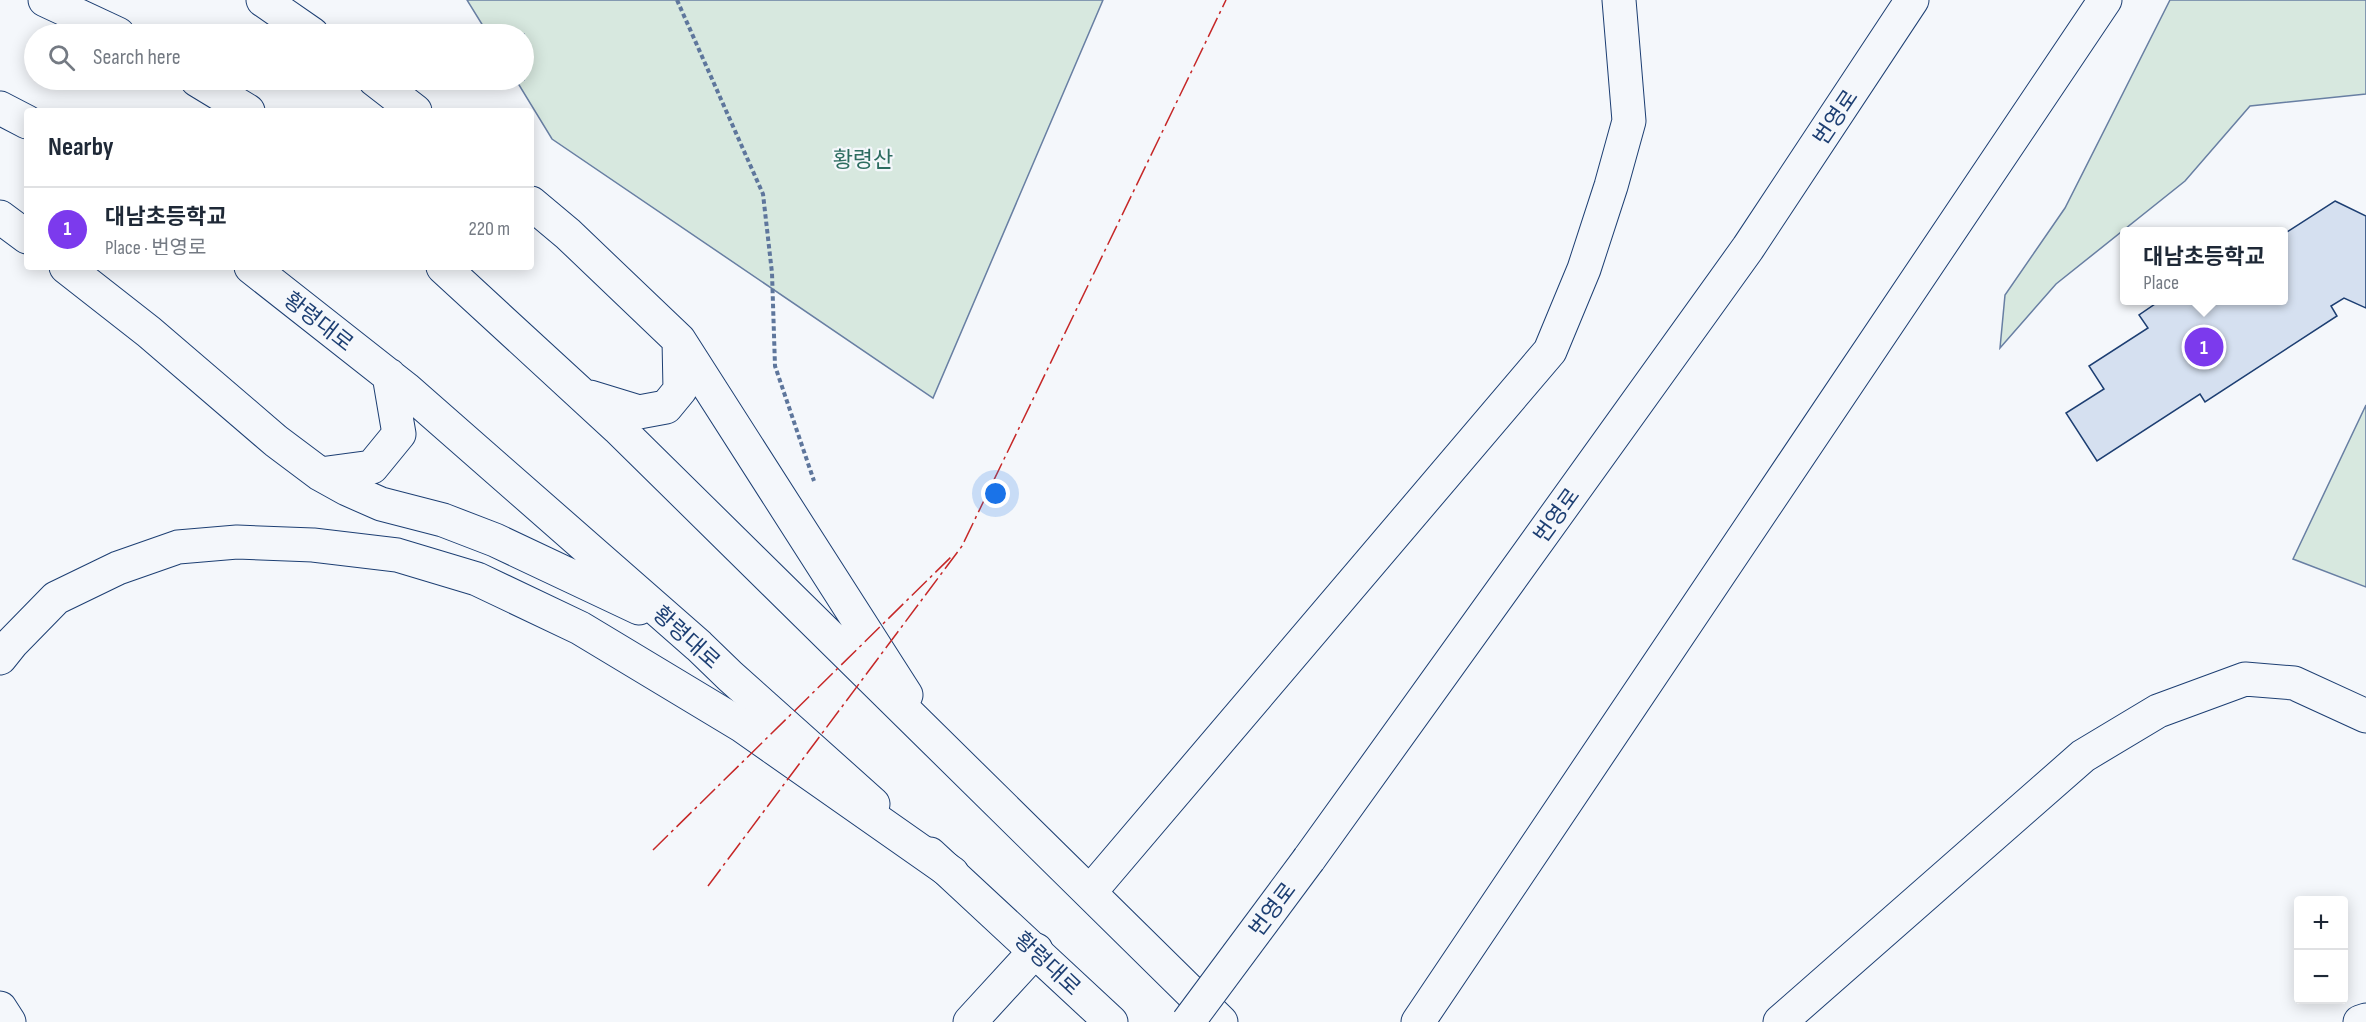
<!DOCTYPE html>
<meta charset="utf-8">
<style>
body{margin:0;font-family:"Sofia Sans Condensed","Noto Sans KR",sans-serif;background:#f2f2f3;color:#1f2937}
.controls{position:absolute;right:18px;bottom:18px;display:grid;overflow:hidden;border-radius:6px;box-shadow:0 3px 15px #0003}
.controls button{width:54px;height:54px;display:grid;place-items:center;padding:0;border:0;border-bottom:2px solid #e0e1e3;background:#fff;color:#1f2937;font:30px sans-serif}
.you{position:absolute;left:996px;top:494px;width:21px;height:21px;margin:-15px;border:4px solid #fff;border-radius:50%;background:#1a73e8;box-shadow:0 0 0 9px #1a73e833}
.badge{display:grid;place-items:center;width:39px;height:39px;border-radius:50%;background:#7c3aed;color:#fff;font-size:20px;font-weight:700}
.pin{position:absolute;translate:-50% -50%;border:3px solid #fff;box-shadow:0 2px 6px #0006}
.popup{position:absolute;left:2120px;top:227px;width:168px;height:78px;box-sizing:border-box;display:grid;place-content:center;border-radius:6px;background:#fff;filter:drop-shadow(0 2px 4px #0005);font-size:20px;white-space:nowrap;color:#747a83}
.popup b{font-size:22px;color:#1f2937}
.popup::after{content:'';position:absolute;left:50%;top:100%;margin-left:-12px;border:12px solid transparent;border-top-color:#fff}
.list{margin:0;padding:0;list-style:none}
h2{display:flex;justify-content:space-between;align-items:center;height:78px;margin:0;padding:0 24px;font-size:26px}
h2 small{font-size:20px;font-weight:400;color:#747a83}
.list li{display:grid;grid-template-columns:39px 1fr auto;gap:18px;align-items:center;box-sizing:border-box;height:84px;padding:0 24px;border-top:2px solid #e0e1e3}
.list b{display:block;font-size:22px;white-space:nowrap}
.list p{margin:0;font-size:20px;white-space:nowrap;color:#747a83}
.list em{font-size:20px;font-style:normal;color:#747a83}
.icon{flex:none;width:33px;height:33px;fill:none;stroke:currentColor;stroke-width:2;stroke-linecap:round;stroke-linejoin:round}
.map{position:relative;flex:none;width:2366px;height:1022px;overflow:hidden}
.search{position:absolute;background:#fff;box-shadow:0 3px 15px #0003;left:24px;top:24px;width:510px;height:66px;display:flex;align-items:center;gap:15px;box-sizing:border-box;padding:0 21px;border-radius:33px;color:#747a83;font-size:22px}
.panel{position:absolute;background:#fff;box-shadow:0 3px 15px #0003;left:24px;top:108px;width:510px;height:162px;border-radius:6px}
.map>svg:first-child{display:block}
</style>
<div class="map">
<svg width="2366" height="1022" viewBox="0 0 2366 1022">
<rect width="100%" height="100%" fill="#f4f7fb"/>
<path fill="#d7e8df" stroke="#687fa3" stroke-width="1.5" d="M467,0H1103L933,398L552,139L516,80H524V34H488Z
M2170,0H2366V94L2250,106L2185,181L2056,284L2000,348L2005,295L2065,208Z
M2366,405V587L2293,559Z"/>
<path fill="#d5e0f0" stroke="#1d3f73" stroke-width="1.5" d="M2335,201L2366,216V308L2344,298L2331,306L2337,316L2205,402L2200,394L2097,461L2066,413L2104,389L2089,366L2148,328L2139,315L2161,300H2284V234Z"/>
<g fill="none" stroke-linecap="round" stroke-linejoin="round">
<g stroke="#1d3f73" stroke-width="35">
<path id="minor" d="M1090,892L1550,351L1584,269L1611,186L1629,121L1619,0
M970,1022L1036,950
M1780,1022L2083,756L2158,711L2245,679L2294,683L2366,716
M2360,1022L2366,1020"/>
</g>
<g stroke="#1d3f73" stroke-width="35">
<path id="major" d="M45,0L118,34
M263,0L312,34
M197,80L248,111
M375,80L415,111
M0,108L27,122
M531,203L568,234L679,340L906,695
M0,217L27,237
M66,267L149,332L276,441L320,474L347,489L381,504L443,520L495,540L639,608
M251,267L406,389L699,646L730,676L873,804
M443,267L618,428L1221,1022
M590,397L639,412L666,407L680,390L679,340
M320,474L372,467L399,434L389,375
M930,854L1111,1022"/>
</g>
<g stroke="#1d3f73" stroke-width="35">
<path id="highway" d="M0,658L12,643L56,598L118,568L178,547L237,542L313,545L397,555L477,579L580,628L741,725L952,873
M1309,859L1748,248L1912,0
M0,1008L9,1022
M1418,1022L2105,0"/>
</g>
<path stroke="#5e769c" stroke-width="4" stroke-dasharray="4.5 3" stroke-linecap="butt" d="M677,0L763,194L772,273L775,366L814,481"/>
<use href="#minor" stroke="#f4f7fb" stroke-width="33"/>
<use href="#major" stroke="#f4f7fb" stroke-width="33"/>
<use href="#highway" stroke="#f4f7fb" stroke-width="33"/>
<g stroke="#1d3f73" stroke-width="35" stroke-linecap="butt">
<path id="highway-bridge" d="M1188,1022L1309,859"/>
</g>
<use href="#highway-bridge" stroke="#f4f7fb" stroke-width="33"/>
<path stroke="#c62828" stroke-width="1.5" stroke-dasharray="21 4.5 3 4.5" stroke-linecap="butt" d="M653,850L952,556
M708,886L962,546L1226,0"/>
</g>
<g text-anchor="middle" stroke-width="4.5" stroke-linejoin="round" paint-order="stroke">
<g font-size="22" fill="#1d3f73" stroke="#f4f7fb">
<text transform="translate(1835 117) rotate(-56)" y="8">번영로</text>
<text transform="translate(319 321) rotate(38)" y="8">황령대로</text>
<text transform="translate(1556 515) rotate(-54)" y="8">번영로</text>
<text transform="translate(687 637) rotate(42)" y="8">황령대로</text>
<text transform="translate(1272 909) rotate(-53)" y="8">번영로</text>
<text transform="translate(1048 963) rotate(43)" y="8">황령대로</text>
</g>
<g font-size="22" fill="#2c6c60" stroke="#f4f7fb">
<text x="863" y="167">황령산</text>
</g>
</g>
</svg>
<div class="controls">
<button>+</button>
<button>−</button>
</div>
<div class="you"></div>
<div class="pin badge" style="left:2204px;top:347px">1</div>
<div class="popup"><b>대남초등학교</b>Place</div>
<div class="search"><svg class="icon" aria-label="search" viewBox="0 0 24 24"><circle cx="10" cy="10" r="6"/><path d="M15 15l6 6"/></svg>Search here</div>
<section class="panel">
<h2>Nearby<small></small></h2>
<ul class="list">
<li><span class="badge">1</span><div><b>대남초등학교</b><p>Place · 번영로</p></div><em>220 m</em></li>
</ul>
</section>
</div>
